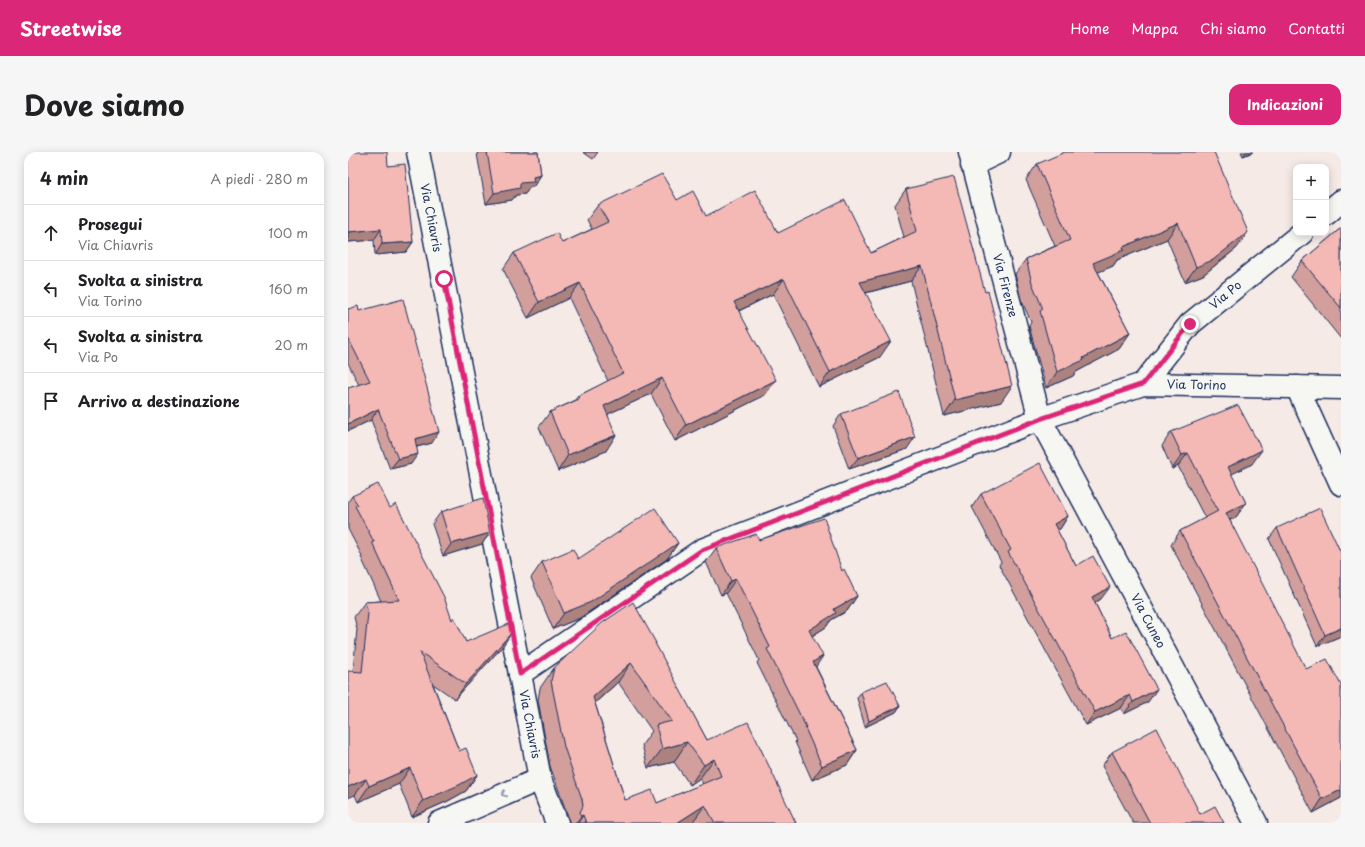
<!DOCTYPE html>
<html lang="it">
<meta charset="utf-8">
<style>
body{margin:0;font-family:"Playpen Sans",sans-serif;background:#f6f6f6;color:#202124}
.controls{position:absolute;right:12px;top:12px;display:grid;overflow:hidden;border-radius:8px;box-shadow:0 2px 10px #0003}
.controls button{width:36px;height:36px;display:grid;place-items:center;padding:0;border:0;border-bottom:1px solid #e0e0e0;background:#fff;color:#202124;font:20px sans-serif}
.stop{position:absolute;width:12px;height:12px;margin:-9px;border:3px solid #db2777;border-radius:50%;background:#fff}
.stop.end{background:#db2777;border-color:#fff;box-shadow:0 1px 4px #0008}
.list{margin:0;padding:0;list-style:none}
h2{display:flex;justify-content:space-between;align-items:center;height:52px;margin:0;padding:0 16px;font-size:17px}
h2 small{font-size:13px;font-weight:400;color:#757577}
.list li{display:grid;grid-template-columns:26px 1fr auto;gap:12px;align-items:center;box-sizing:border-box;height:56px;padding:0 16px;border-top:1px solid #e0e0e0}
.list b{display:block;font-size:15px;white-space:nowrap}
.list p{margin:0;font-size:13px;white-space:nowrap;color:#757577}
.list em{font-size:13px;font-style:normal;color:#757577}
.icon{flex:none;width:22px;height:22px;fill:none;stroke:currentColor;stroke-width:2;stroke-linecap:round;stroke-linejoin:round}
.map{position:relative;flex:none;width:993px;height:671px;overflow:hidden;border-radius:12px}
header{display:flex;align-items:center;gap:24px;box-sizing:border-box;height:56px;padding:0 20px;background:#db2777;color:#fff}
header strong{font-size:19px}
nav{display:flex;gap:22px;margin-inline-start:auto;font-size:14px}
.intro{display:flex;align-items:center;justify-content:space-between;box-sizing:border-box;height:96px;padding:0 24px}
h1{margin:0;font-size:28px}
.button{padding:10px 18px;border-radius:12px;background:#db2777;color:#fff;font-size:14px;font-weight:700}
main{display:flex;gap:24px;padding:0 24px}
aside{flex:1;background:#fff;border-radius:12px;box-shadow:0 2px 10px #0003}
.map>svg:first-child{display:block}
</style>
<header>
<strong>Streetwise</strong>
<nav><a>Home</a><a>Mappa</a><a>Chi siamo</a><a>Contatti</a></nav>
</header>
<div class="intro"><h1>Dove siamo</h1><a class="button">Indicazioni</a></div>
<main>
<aside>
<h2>4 min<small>A piedi · 280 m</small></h2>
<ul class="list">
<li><svg class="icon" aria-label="ahead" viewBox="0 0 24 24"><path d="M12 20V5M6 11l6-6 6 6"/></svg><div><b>Prosegui</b><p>Via Chiavris</p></div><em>100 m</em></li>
<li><svg class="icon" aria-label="left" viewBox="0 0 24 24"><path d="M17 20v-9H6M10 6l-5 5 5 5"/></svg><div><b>Svolta a sinistra</b><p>Via Torino</p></div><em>160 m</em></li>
<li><svg class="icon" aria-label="left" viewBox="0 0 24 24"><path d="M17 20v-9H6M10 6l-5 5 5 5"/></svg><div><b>Svolta a sinistra</b><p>Via Po</p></div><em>20 m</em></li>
<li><svg class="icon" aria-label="arrive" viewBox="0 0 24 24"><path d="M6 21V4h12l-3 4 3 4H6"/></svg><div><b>Arrivo a destinazione</b></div></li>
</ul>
</aside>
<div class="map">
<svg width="993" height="671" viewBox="0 0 993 671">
<rect width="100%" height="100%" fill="#f6eae6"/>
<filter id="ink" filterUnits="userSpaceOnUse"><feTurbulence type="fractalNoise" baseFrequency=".025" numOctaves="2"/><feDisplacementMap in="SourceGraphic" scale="8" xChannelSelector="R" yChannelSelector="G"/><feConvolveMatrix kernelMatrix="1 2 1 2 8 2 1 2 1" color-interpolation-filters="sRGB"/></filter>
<g filter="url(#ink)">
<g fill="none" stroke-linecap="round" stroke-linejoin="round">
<g stroke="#1b2f5e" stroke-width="25">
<g id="street">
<path id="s1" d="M70,0L172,522L192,627L209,671"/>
<path id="s2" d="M622,0L692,267L908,671"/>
<path d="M624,13L651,0"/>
<path d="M978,62L993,49"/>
<path id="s3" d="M795,232L842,172L954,81"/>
<path d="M949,235L993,332"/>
<path id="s4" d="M172,522L354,398L692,267L795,232L993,236"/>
<path d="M91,671L192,627"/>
</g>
</g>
<use href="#street" stroke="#f6f6f2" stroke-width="22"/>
</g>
<path fill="#d39f9c" stroke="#1b2f5e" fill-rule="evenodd" d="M0,0L40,14L65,90L58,100L27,103L26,88L0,90Z
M130,0H190L193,23L185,35H182L177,42L168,43L164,48L138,52L129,2Z
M235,0H250L245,7Z
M893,0H905L895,4Z
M689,12L889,96L855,123L837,130L819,87L769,108L765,114L750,120L782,181L771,197L728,220L725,224L698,236L681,174L683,170L673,147L667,122L678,107L707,94L678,28Z
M558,37L653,250L596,264L563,129L518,141L532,205L471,235L425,142L391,159L417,243L327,289L303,242L260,262L258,299L210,319L191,275L202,260L226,249L230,244L260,229L221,146L180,166L155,117L166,101L214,91L244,77L239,68L250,53L329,48L358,64L430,81L523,101L556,85L547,53Z
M993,76V187L943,125L954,109Z
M0,157L11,159L84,291L69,295L63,312L42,317L23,268L0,279V236L11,233L0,211Z
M493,262L559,297L501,317L485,274Z
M823,280L904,312L883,322L898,351L888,365L882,368L993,646L965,661L823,393L832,379L857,366L830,314L824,317L814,294Z
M633,342L720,364L712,377L709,378L728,414L753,447L747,451L764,486L800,550L776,562L773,556L738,573L651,413L653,410L624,355Z
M4,344L42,356L104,468L118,490L154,495L107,547L85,532L111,599L129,623L118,639L100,649L64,665L51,632L10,650L7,643L5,519L9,477L6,465L17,450L33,449L13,405L14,404L0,377V350Z
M93,360L142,381L134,392L95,404L84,372Z
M929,376L993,401V484L969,494L921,387Z
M411,388L494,419L509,444L499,459L483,468L478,475L464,484L468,515L509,598L499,613L464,628L447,590L448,589L409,511L411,508L378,441L373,443L358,410L368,396Z
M330,391L319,407L232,466L205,477L183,426L194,410L230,407Z
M308,491L307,493L359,588L448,671H221V667L202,614L190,548L192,536L206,516ZM270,530L304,579L294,593L300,616L326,610L342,633L352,626L355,632L309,651L277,648L247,551Z
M513,540L552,554L548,560L517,575L509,546Z
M764,600L852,662L876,671H785L754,614Z"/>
<path fill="#ac827f" stroke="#1b2f5e" d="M898,0H905L895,4Z
M193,23L185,35H182L177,42L168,43L164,48L138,52L146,41L172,31L185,25Z
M830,71L819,87L769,108L765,114L734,127L745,111L775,95Z
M33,77L26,88L0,90V80Z
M900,80L889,96L855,123L837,130L848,115Z
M65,90L58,100L27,103L34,92Z
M574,114L563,129L501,145L512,130Z
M436,127L425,142L376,166L386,150Z
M232,131L221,146L180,166L191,150Z
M782,181L771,197L728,220L725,224L698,236L709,220Z
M543,189L532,205L471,235L482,220Z
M314,226L303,242L245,269L256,254Z
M428,228L417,243L327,289L338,273Z
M664,234L653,250L596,264L607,248Z
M30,257L23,268L0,279V272Z
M91,280L84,291L60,297L67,287Z
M268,283L258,299L210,319L220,303Z
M567,285L559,297L501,317L510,306Z
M914,298L904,312L870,329L880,315Z
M840,301L830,314L824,317L834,303Z
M70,302L63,312L42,317L50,307Z
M898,351L888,365L868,375L878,361Z
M720,364L712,377L697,385L706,372Z
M142,381L134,392L95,404L103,392Z
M330,391L319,407L232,466L205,477L216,461Z
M388,427L378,441L373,443L383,429Z
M762,435L753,447L735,457L744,445Z
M509,444L499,459L483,468L478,475L451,492L461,478L486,457Z
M993,476V484L969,494L977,483Z
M165,479L154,495L107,547L118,532Z
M475,504L465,519V510Z
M283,511L270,530L231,565L245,545Z
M809,537L800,550L776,562L785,550Z
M782,543L773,556L738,573L747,560Z
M552,554L548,560L517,575L521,569Z
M339,590L326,610L300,616L314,597Z
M509,598L499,613L464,628L474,614Z
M366,607L352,626L342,633L356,613Z
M62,616L51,632L10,650L21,634Z
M129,623L118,639L100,649L64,665L75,649Z
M18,627L7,643L0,646V635Z
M993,638V646L965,661L974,647Z
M357,653L344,671H329Z
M235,663L230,671H228L233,664Z"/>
<path fill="#f5b9b5" stroke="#1b2f5e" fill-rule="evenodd" d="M0,0H39L40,14L57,12L65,90L34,92L33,77L0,80Z
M139,0H190L193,23L185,25L186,30L172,31V36L146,41Z
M717,0H866L900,80L865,108L848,115L830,71L775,95L776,98L745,111L782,181L735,206L736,208L709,220L692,159L695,157L684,131L678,107L722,88L689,12Z
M314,22L329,48L345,39L358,64L407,38L430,81L497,48L523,101L569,79L558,37L606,25L637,140L640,139L664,234L607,248L574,114L512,130L543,189L482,220L436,127L386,150L428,228L338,273L314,226L256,254L268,283L220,303L202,260L231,247L230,244L275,221L232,131L191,150L166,101L209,81L214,91L260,70L250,53Z
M993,76V156L954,109Z
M55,147L91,280L67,287L70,302L50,307L30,257L0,272V236L22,229L0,186V157L10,154L11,159Z
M551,240L567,285L510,306L493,262Z
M890,253L914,298L880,315L898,351L878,361L958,517L979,507L993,533V638L974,647L832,379L870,359L840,301L834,303L823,280Z
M692,311L720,364L706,372L728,414L745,404L762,435L744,445L764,486L778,479L809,537L785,550L782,543L747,560L660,400L663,398L633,342Z
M30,332L42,356L48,352L96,445L104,468L106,465L118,490L163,471L165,479L118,532L72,500L111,599L118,596L129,623L111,633L75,649L62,616L21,634L18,627L0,635V519L14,520L20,461L17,450L51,448L24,390H26L7,354L10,353L4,344Z
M135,346L142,381L103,392L93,360Z
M307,356L330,391L243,450L216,461L194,410L225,397L230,407Z
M972,356L993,401V476L977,483L929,376Z
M476,366L494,419L496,417L509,444L486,457L488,461L461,478L475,504L465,510L509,598L474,614L457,576L458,575L419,497L422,495L388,427L383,429L368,396L408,382L411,388Z
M285,450L308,491H307L359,588L400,570L448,671H367L357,653L329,671H238L235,663L233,664L232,660L235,654L234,647L216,595L203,529L206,516L254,471ZM283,511L324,569L308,573L314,597L339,590L356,613L366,607L373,624L309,651L304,638L277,648L245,545Z
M539,529L552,554L521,569L513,540Z
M809,576L852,662L867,654L876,671H802L764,600Z"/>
<defs><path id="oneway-chevron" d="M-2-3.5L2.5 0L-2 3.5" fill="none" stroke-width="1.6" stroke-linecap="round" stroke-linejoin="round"/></defs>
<use stroke="#8892a8" href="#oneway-chevron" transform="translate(156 642) rotate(156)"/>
</g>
<g fill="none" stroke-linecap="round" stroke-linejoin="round" filter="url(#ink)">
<path stroke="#db2777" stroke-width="5" d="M96,127L172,522L354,398L692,267L795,232L842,172"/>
</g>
<g text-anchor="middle" stroke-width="3.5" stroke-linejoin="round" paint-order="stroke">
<g font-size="12" fill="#1b2f5e" stroke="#f6f6f2">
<text dy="4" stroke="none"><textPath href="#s1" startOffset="67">Via Chiavris</textPath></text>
<text dy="4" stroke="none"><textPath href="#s2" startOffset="138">Via Firenze</textPath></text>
<text dy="4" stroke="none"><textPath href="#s3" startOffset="122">Via Po</textPath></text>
<text dy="4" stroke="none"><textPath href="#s4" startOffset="745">Via Torino</textPath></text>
<text dy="4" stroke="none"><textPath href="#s2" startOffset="505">Via Cuneo</textPath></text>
<text dy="4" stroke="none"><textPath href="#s1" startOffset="583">Via Chiavris</textPath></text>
</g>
</g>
</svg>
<div class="controls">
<button>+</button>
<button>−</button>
</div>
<div class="stop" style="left:96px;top:127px"></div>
<div class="stop end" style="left:842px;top:172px"></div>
</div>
</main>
